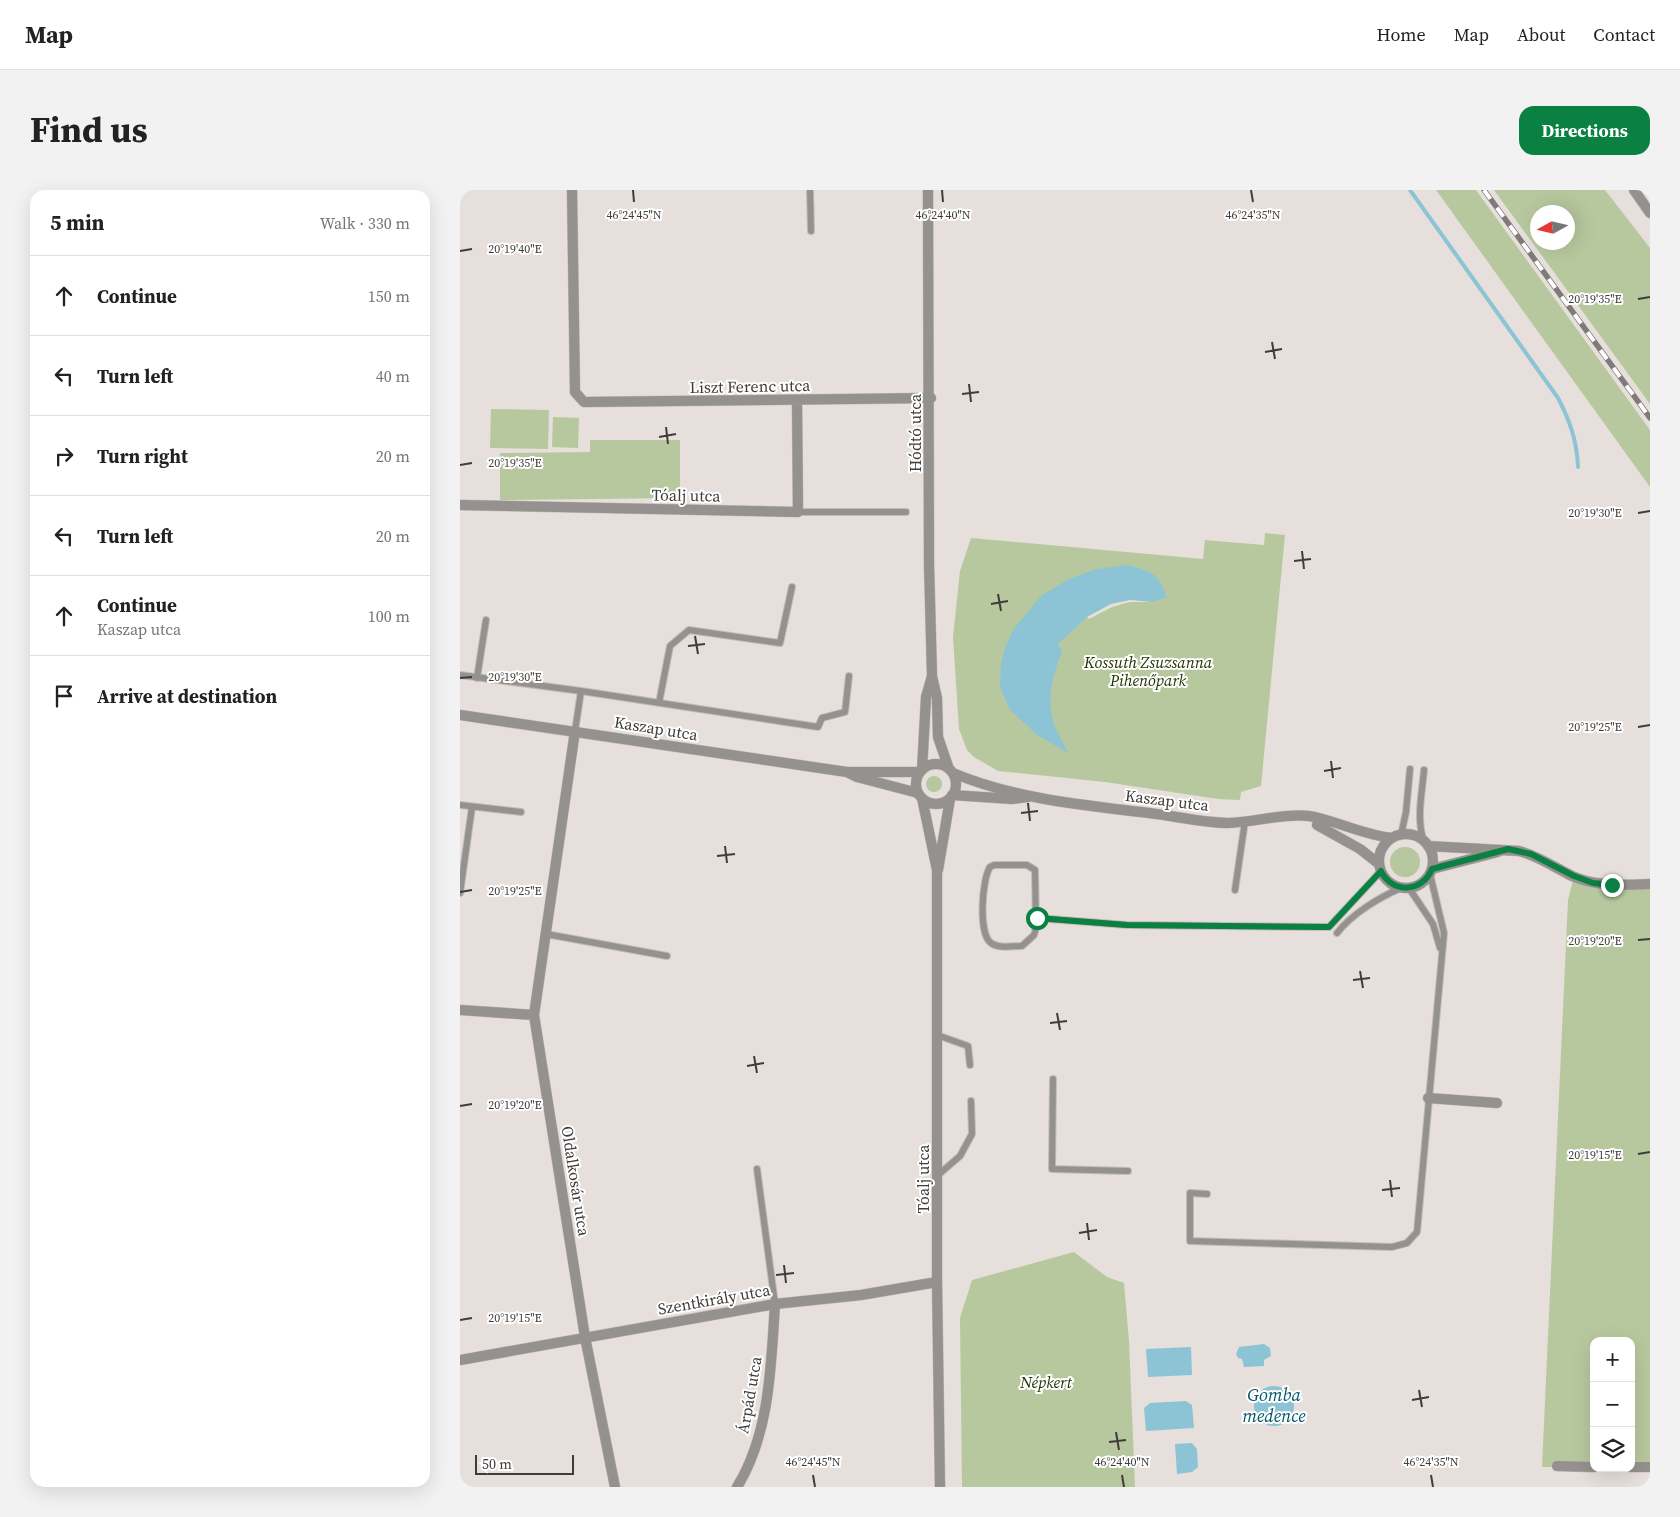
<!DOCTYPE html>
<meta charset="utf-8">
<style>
body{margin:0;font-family:"Source Serif 4",serif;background:#f2f2f2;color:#222}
.controls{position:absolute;right:15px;bottom:15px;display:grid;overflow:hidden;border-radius:10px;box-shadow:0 5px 20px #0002}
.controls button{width:45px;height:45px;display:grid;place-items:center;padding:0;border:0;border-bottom:1px solid #e0e0e0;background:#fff;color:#222;font:25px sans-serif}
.compass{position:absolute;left:1070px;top:15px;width:45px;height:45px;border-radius:50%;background:#fff;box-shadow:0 5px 20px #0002;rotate:262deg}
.scale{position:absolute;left:15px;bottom:12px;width:99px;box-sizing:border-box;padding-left:5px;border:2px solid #3f3c3b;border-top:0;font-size:14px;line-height:18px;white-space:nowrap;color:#3f3c3b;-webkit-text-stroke:4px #fff;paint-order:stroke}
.stop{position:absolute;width:15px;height:15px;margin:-11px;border:4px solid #0b8043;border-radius:50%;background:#fff}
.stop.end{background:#0b8043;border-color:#fff;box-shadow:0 1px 5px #0008}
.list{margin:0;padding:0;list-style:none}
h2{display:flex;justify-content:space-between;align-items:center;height:65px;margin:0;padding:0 20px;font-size:21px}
h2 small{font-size:16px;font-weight:400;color:#767676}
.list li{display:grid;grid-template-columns:32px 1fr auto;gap:15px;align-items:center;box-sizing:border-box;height:80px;padding:0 20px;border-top:1px solid #e0e0e0}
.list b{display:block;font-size:19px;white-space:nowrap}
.list p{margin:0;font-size:16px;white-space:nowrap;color:#767676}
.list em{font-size:16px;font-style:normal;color:#767676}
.icon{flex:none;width:28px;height:28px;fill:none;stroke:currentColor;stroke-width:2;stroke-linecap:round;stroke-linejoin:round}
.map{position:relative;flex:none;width:1190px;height:1297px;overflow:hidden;border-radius:15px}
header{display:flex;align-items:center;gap:30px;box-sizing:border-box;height:70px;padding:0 25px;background:#fff;border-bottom:1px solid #e0e0e0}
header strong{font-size:24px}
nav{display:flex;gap:28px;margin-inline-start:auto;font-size:18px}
.intro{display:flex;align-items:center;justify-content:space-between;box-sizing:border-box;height:120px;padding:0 30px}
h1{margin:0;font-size:35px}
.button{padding:12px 22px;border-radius:15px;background:#0b8043;color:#fff;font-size:18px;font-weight:700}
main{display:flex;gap:30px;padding:0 30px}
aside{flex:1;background:#fff;border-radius:15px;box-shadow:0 5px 20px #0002}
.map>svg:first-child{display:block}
</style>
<header>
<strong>Map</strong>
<nav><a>Home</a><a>Map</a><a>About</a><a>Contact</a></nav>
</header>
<div class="intro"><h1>Find us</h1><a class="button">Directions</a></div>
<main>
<aside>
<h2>5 min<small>Walk · 330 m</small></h2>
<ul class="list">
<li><svg class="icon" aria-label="ahead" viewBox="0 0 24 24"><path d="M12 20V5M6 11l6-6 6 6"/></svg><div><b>Continue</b></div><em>150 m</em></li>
<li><svg class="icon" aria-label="left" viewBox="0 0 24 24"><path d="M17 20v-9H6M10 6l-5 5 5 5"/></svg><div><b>Turn left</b></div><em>40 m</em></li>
<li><svg class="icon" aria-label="right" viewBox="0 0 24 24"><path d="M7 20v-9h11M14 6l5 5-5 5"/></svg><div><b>Turn right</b></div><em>20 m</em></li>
<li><svg class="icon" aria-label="left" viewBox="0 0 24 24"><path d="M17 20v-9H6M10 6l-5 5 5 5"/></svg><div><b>Turn left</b></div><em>20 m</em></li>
<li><svg class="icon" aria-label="ahead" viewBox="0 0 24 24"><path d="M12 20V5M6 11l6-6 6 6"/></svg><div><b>Continue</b><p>Kaszap utca</p></div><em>100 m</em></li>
<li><svg class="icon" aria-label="arrive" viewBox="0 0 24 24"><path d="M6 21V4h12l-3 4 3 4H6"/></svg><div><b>Arrive at destination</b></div></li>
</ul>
</aside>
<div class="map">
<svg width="1190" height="1297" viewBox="0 0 1190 1297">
<rect width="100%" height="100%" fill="#e6dfdc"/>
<path fill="#b8c89e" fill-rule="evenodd" d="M976,0H1016L1190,240V297Z
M1034,0H1145L1190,58V214ZM1078,22H1108V52H1078Z
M31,219L89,220L88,259L30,258Z
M93,227L119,228L118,258L92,257Z
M130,250H220V308L40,310V263L130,262Z
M805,343L825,345L801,596L781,602L780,610L758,609L645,592L538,581L514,567L507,560L499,539L493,447L500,381L511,348L743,369L745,350L804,355Z
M466 594a8 8 0 1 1 16 0a8 8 0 1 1-16 0Z
M930 672a15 15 0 1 1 30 0a15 15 0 1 1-30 0Z
M1114,686L1190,694V1277H1171V1151H1134V1277H1082L1108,710Z
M614,1062L647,1087L664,1093L669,1151L675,1297H502L500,1128L512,1090Z"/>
<path fill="#8cc4d5" d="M667,375C691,381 698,382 707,407L692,412L670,410L651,414L627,427L598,454L602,461C593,485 586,508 594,534C597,544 605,554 608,563L577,545L550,520L540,497L541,473L545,458L553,440L581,406L607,390L636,379Z
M804,1154L810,1158L811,1166L804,1170V1176L784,1177L782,1169L778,1168L776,1164L779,1157Z
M731,1157L732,1185L688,1187L686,1159Z
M794 1216a20 20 0 1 1 40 0a20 20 0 1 1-40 0Z
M726,1211L732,1215L734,1238L686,1241L684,1218L690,1213Z
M732,1253L737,1259L738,1277L732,1282L717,1284L715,1254Z"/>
<path fill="#e6dfdc" d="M670,410L692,412H670L652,417L629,429L627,427L651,414Z"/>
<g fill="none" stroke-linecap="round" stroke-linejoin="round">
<path stroke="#8cc4d5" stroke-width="4" d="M950,0L1098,208C1110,231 1117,251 1118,277"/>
<g stroke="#c1bbb9" stroke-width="8">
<path id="service" d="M350,0L351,41
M338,322H446
M0,485L121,501L115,541
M17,488L26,430
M121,501L358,537L362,528L385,522L389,486
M199,513L210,456L229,440L320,453L332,397
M0,615L61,622
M941,645L946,622L950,579
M964,652C956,629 962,604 964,580
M534,675H567L575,680L576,738L574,745L562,756C552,756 539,759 531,753C518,744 522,689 530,677Z
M949,698L973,734L980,758
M775,700L785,631
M0,703L12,617
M577,728L667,735L869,737L921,681
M877,743C892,724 918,708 941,698
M86,744L207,766
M477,845L508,856L510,875
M593,889L592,979L668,981
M297,979L315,1114
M478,985L500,966L512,944L511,911
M747,1004L730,1003V1051L932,1057L947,1053L957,1042L984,743L970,684"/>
</g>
<g stroke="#c1bbb9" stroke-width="11">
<path id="minor" d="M112,0L115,202L124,212L471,208
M1174,0L1190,23
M0,315L338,322L337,210
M115,541L74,825L125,1147L155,1297
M0,820L74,825
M968,908L1037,913
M0,1170L315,1114L401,1105L477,1092
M1097,1276L1134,1277
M1171,1277H1190
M277,1297C310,1244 311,1175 315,1114"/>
</g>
<g stroke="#c1bbb9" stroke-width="11">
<path id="tertiary" d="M468,0L469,374L472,486L477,508L478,547L489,579
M0,525L387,582L397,587L458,603
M456 594a20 20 0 1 1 40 0a20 20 0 1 1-40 0Z
M462,580L466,507L472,486
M388,582H460
M493,583C555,609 623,615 689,623C715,626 743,633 768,633C797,632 826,622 855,627C881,633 905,645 932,648
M492,605L552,609L568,607
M462,608L477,680V1092L480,1297
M857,635L900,659L919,674
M919 671a27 27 0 1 1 54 0a27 27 0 1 1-54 0Z
M968,656L1059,661C1078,666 1094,677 1112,686C1136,697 1164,695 1190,694
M972,679L1038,662
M478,680L490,609"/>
</g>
<use href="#service" stroke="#94918f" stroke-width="6"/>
<use href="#minor" stroke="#94918f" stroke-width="10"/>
<use href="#tertiary" stroke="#94918f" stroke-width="10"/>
<g stroke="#7f7b79" stroke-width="5.5">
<path id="rail" d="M1024,0L1190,228"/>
</g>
<use href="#rail" stroke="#fff" stroke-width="4" stroke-dasharray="11" stroke-linecap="butt"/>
</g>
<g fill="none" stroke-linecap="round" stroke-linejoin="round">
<path stroke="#0b8043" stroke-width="6" d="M577,728L667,735L869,737L921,681C932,704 962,703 972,679L1048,659L1071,664L1114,686L1133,693L1152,695"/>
</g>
<path fill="none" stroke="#3f3c3b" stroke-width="2" d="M173,0L174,12M482,0L483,12M791,0L793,12M0,61L12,59M1178,109L1190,107M812,152L815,169M805,162L822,159M509,194L511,212M502,204L519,202M206,237L208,254M199,247L216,244M0,275L12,273M1178,323L1190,321M842,361L844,379M834,371L851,369M538,404L541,421M531,414L548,411M235,446L238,464M228,456L245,454M0,488L12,487M1178,537L1190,535M871,571L873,588M864,581L881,578M568,613L570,631M561,623L578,621M265,656L267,673M257,666L275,664M0,702L12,700M1178,750L1190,749M900,781L903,798M893,790L910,788M597,823L600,840M590,833L607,831M294,866L297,883M287,876L304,873M0,916L12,914M1178,964L1190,962M930,990L932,1007M922,1000L940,998M627,1033L629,1050M619,1043L637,1040M324,1075L326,1093M316,1085L334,1083M0,1130L12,1128M959,1200L962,1217M952,1210L969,1207M656,1242L659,1260M649,1252L666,1250M353,1285L355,1297M662,1285L664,1297M971,1285L973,1297"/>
<g text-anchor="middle" stroke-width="4" stroke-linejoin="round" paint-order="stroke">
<g font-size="16" fill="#3f3c3b" stroke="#fff">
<text transform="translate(290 196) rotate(-1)" y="6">Liszt Ferenc utca</text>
<text transform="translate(455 243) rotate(-90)" y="6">Hódtó utca</text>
<text transform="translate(226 305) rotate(1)" y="6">Tóalj utca</text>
<text transform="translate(196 538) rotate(9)" y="6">Kaszap utca</text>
<text transform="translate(707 610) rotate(7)" y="6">Kaszap utca</text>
<text transform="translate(463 989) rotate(-90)" y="6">Tóalj utca</text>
<text transform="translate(116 991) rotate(81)" y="6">Oldalkosár utca</text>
<text transform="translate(254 1109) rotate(-10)" y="6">Szentkirály utca</text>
<text transform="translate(289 1205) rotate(-80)" y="6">Árpád utca</text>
</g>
<g font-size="16" font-style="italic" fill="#243300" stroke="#fff">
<text x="688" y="478">Kossuth Zsuzsanna<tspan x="688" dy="18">Pihenőpark</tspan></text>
<text x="586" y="1198">Népkert</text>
</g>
<g font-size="18" font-style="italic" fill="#015667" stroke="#fff">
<text x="814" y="1211">Gomba<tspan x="814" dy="21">medence</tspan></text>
</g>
</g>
<g font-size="12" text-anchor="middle" fill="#3f3c3b" stroke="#fff" stroke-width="4" stroke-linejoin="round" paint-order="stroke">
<text x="174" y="29">46°24'45"N</text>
<text x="483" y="29">46°24'40"N</text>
<text x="793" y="29">46°24'35"N</text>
<text x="55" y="63">20°19'40"E</text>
<text x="1135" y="113">20°19'35"E</text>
<text x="55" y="277">20°19'35"E</text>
<text x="1135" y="327">20°19'30"E</text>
<text x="55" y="491">20°19'30"E</text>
<text x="1135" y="541">20°19'25"E</text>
<text x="55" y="705">20°19'25"E</text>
<text x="1135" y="755">20°19'20"E</text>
<text x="55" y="919">20°19'20"E</text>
<text x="1135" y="969">20°19'15"E</text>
<text x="55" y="1132">20°19'15"E</text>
<text x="353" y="1276">46°24'45"N</text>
<text x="662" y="1276">46°24'40"N</text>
<text x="971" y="1276">46°24'35"N</text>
</g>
</svg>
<div class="controls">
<button>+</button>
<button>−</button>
<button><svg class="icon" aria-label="layers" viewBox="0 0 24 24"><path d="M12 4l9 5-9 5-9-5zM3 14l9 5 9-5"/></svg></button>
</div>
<svg class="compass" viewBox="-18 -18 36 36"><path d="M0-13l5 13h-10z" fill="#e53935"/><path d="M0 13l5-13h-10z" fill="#767676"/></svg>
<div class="scale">50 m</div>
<div class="stop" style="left:577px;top:728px"></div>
<div class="stop end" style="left:1152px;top:695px"></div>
</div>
</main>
